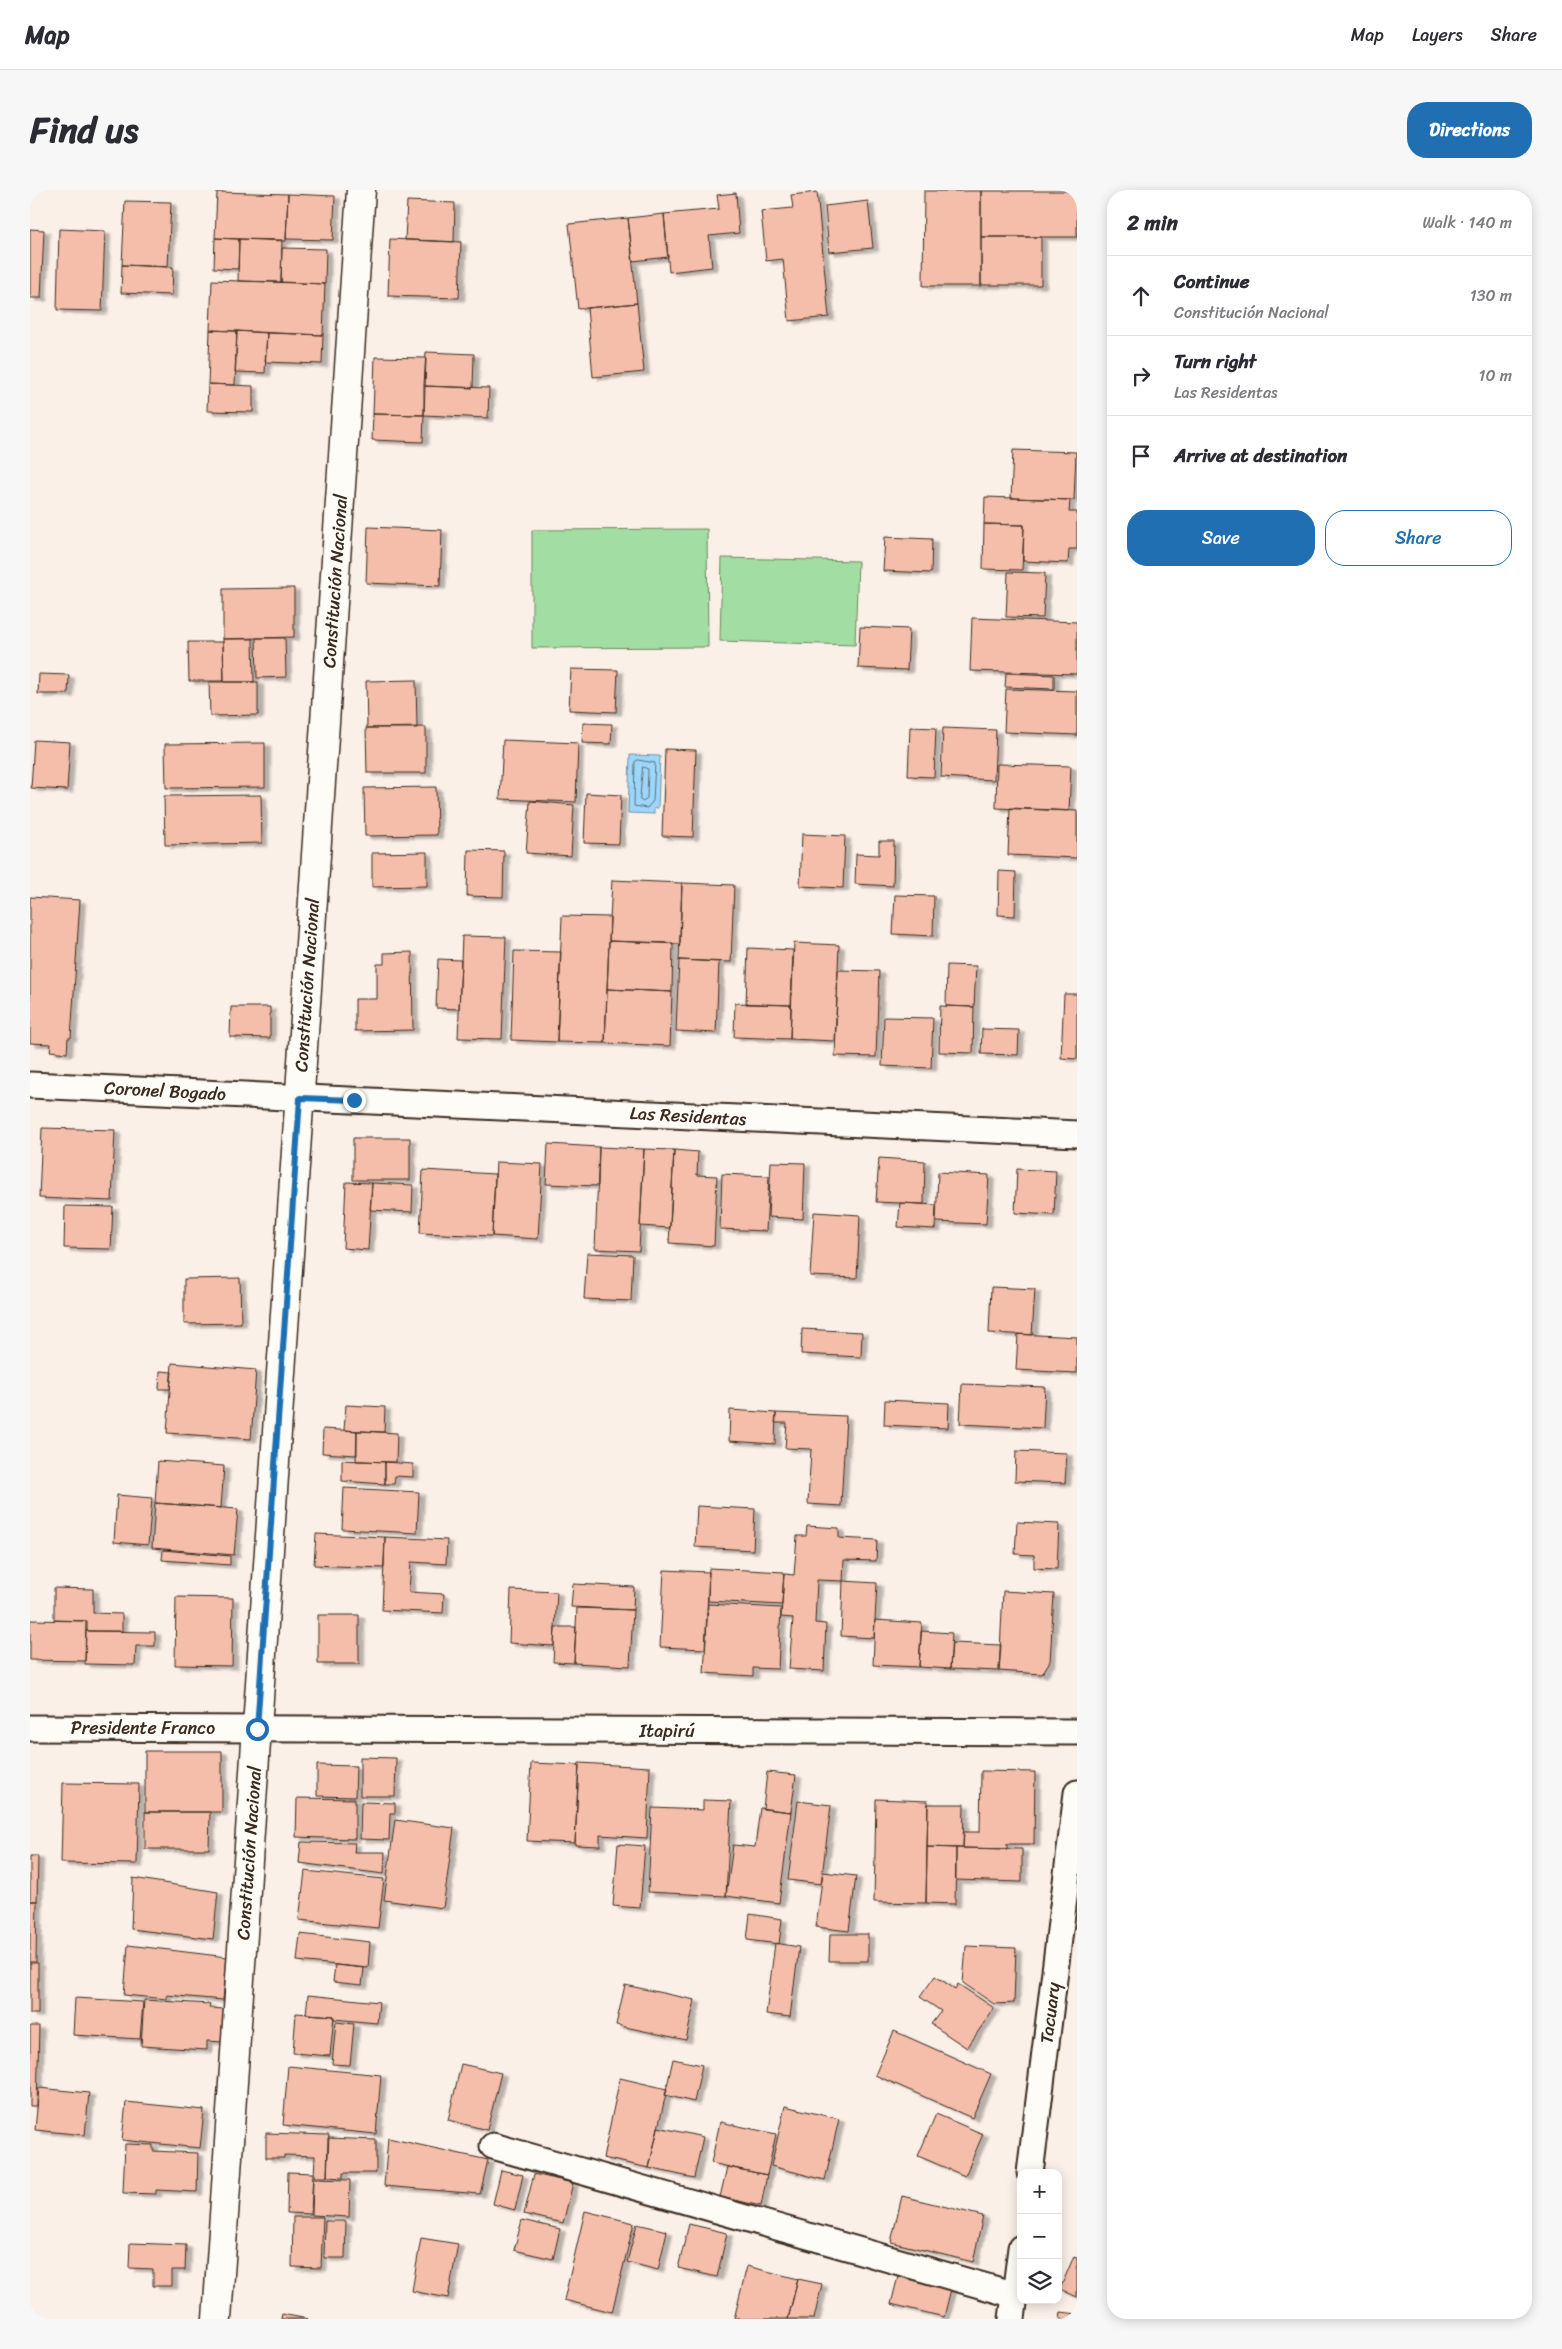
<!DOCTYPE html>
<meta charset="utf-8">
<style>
body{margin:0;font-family:Sriracha,sans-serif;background:#f7f7f7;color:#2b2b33}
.controls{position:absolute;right:15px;bottom:15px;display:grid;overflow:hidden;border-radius:10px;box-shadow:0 2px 12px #0003}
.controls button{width:45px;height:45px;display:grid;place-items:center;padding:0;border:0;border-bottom:1px solid #e1e1e2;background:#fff;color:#2b2b33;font:25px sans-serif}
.stop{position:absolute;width:15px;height:15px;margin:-11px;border:4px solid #1f6fb2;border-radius:50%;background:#fff}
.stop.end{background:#1f6fb2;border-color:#fff;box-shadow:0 1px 5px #0008}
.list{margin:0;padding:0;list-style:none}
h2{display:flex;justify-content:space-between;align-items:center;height:65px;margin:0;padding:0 20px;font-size:21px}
h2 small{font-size:16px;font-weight:400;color:#7c7c81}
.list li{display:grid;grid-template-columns:32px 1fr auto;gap:15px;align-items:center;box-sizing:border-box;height:80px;padding:0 20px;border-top:1px solid #e1e1e2}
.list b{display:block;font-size:19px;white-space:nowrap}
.list p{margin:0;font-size:16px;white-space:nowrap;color:#7c7c81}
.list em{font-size:16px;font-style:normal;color:#7c7c81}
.actions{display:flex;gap:10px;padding:15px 20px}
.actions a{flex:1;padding:11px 0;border:1px solid #1f6fb2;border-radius:20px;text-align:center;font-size:18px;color:#1f6fb2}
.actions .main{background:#1f6fb2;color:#fff}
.icon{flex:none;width:28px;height:28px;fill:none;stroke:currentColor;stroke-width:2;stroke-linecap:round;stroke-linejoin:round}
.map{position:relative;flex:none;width:1047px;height:2129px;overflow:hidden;border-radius:20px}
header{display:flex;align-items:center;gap:30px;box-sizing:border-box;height:70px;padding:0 25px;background:#fff;border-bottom:1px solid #e1e1e2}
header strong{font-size:24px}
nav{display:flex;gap:28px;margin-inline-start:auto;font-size:18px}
.intro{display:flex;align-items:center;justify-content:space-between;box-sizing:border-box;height:120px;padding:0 30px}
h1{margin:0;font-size:35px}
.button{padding:12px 22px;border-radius:20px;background:#1f6fb2;color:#fff;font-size:18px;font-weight:700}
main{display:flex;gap:30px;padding:0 30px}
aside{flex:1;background:#fff;border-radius:20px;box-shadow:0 2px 12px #0003}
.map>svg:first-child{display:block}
</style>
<header>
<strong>Map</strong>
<nav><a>Map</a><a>Layers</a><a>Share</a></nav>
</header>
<div class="intro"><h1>Find us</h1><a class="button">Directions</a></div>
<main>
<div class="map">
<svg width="1047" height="2129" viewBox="0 0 1047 2129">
<defs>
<filter id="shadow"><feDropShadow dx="5.5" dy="3" stdDeviation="1" flood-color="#0004"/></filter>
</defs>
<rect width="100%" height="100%" fill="#fbf0e8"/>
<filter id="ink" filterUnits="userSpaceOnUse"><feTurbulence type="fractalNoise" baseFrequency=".02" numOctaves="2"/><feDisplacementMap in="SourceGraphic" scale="10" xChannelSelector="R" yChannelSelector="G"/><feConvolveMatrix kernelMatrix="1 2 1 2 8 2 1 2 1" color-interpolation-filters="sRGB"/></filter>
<g filter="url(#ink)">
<path fill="#a2dda3" stroke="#6e8460" d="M677,339L678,457L502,458V340Z
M692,368L828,371L825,455L690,451Z"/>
<path fill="#9cd7fc" stroke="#7592a3" d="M600,565L630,566L628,618H624V624L598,623Z"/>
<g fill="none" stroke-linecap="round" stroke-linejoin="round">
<path stroke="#626f77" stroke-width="1" d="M608,570L625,573L623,611L617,618L604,616L605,572Z
M613,577L618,579L617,608L613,612L610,610Z"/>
</g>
<path fill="#f5beaa" stroke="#3b2a1e" filter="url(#shadow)" d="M894,1H951V96H893Z
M951,1H1047V47H951Z
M187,2L258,4L256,51L185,48Z
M787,2L799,127L759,131L753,69L736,71L731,21L763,18L761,5Z
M706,3L709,43L679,46L682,77L639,82L634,24L689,19L687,5Z
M258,4L305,6L303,50L256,49Z
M95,11L141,12L138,77L92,75Z
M377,11L425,13L424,52L375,50Z
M838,11L843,58L799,62L795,16Z
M634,24L638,67L603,71L598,28Z
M598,28L607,113L548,119L539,34Z
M0,39L14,40L11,108H0Z
M29,39L75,41L72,121L27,120Z
M951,47H1011V95H951Z
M185,48L209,49L208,79L184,78Z
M209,49L252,50L251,92L208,91Z
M360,49L431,52L429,108L358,106Z
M252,58L296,59L295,94L251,92Z
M92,75L143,77L142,105L91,103Z
M182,90L295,94L293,145L180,140Z
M607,113L614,182L563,187L557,118Z
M180,140L207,141L205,195L178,194Z
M207,141L237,143L235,183L205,182Z
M237,143L293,145L292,174L235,172Z
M396,162L444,164L443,198L394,196Z
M345,167L396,168L394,225L343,224Z
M178,194L223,196V222L177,221Z
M394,196L459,198L458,228L394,225Z
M343,224L394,225L393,252L342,250Z
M983,260L1046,262L1044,310L981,308Z
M955,307L1040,310L1039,322H1047V359H1039L1038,373L993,371L994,335L954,334Z
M954,334L994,335L992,380L953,379Z
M338,337L412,340L410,396L336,393Z
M855,347L902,349L901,383L853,381Z
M978,382L1015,383L1013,428L976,427Z
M264,398V447L193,449V399Z
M942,428L1047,432V484L940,481Z
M830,437L879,439L877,480L828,478Z
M226,448H255L256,487L227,488Z
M193,449H223L224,492H194Z
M158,452H193L194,491H159Z
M541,479L588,480L586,522L539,520Z
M976,483L1024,485V499L975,497Z
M9,484L39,485L38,504H8Z
M386,490L387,538H337L336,491Z
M179,492H228V525L180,526Z
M976,499L1047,501V545L974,542Z
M553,533L582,534L581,554L552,553Z
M396,537V583H337L336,538Z
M880,537L906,538L904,587L878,586Z
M913,538L966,540L964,590L911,587Z
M4,550L40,552L37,600L1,598Z
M473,550L548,553L546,612L470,609Z
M235,553V597L136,598L135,554Z
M635,559L666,560L663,647L632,646Z
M967,574L1041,576L1039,621L966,618Z
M406,597L407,645L335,646L334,598Z
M556,603L591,605L589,654L554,653Z
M231,605L232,653L135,655L134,606Z
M500,611L544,615L541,666L496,663Z
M980,618L1047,621V668L978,665Z
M772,644L815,646L813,698L770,696Z
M849,651H864L863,696L825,694L826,664L849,665Z
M438,660L474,661L473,707L437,706Z
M397,662V696L342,697V663Z
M969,681L986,682L985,726L968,725Z
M582,690L652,693L650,754L579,751Z
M652,693L704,695L701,772L649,770Z
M865,705L904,706L903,746L863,744Z
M0,707L50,710L41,848H38L37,863L20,861L21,854L0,853Z
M532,726L580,727L575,853L527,852Z
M432,746L476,747L472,849L428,848Z
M579,751L643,753L642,802L577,799Z
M764,753L809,755L805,851L760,849Z
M718,758L763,760L761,815L716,814Z
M484,761L531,762L527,852L481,850Z
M382,762L383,840L325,841V809H347V774H354V763Z
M408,769L431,770L429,819L406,818Z
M649,770L689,772L686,843L646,841Z
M917,775L946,776L944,817L916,816Z
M808,780L849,781L846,867L805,866Z
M577,799L642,802L640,856L575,853Z
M1034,804H1047V869L1031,868Z
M705,813L761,815L760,849L704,847Z
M910,816L944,817L943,863L909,862Z
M201,817H240V848L200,847Z
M854,827L903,828L901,878L852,876Z
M952,839L989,840L988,865L951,864Z
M12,938L85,940L82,1011L9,1008Z
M323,948H380V990H323Z
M518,954L569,957L568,996L516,994Z
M569,957L614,959L609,1061L565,1059Z
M614,959L644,960L640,1038L610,1036Z
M644,960L668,962L667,985L687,986L684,1056L639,1053Z
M849,968L895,971L894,1014L846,1012Z
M466,972L512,974L508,1049L462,1046Z
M741,972L775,973L773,1029L738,1027Z
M987,979L1026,981L1024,1025L985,1023Z
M393,980L465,984L462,1046L390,1043Z
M908,982L959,985L956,1034L906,1032Z
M692,984L739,986L736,1041L690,1039Z
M316,992L342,993L338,1060L313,1058Z
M342,993L383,995L382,1022L340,1020Z
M870,1013L906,1015L905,1039L868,1037Z
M35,1016L83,1017L81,1059L34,1058Z
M784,1022L830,1025L827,1088L780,1086Z
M557,1063L603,1065L601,1111L554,1109Z
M210,1088L211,1133L154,1134V1089Z
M961,1097L1005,1099L1002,1145L959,1143Z
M772,1139L832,1142L831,1167L771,1164Z
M988,1144L1047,1147V1183L986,1180Z
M142,1173L226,1180L221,1249L137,1243Z
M130,1181L142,1182L140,1199H129Z
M932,1194L1015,1197L1013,1238L930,1234Z
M855,1210L919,1213L918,1238L854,1235Z
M316,1215L355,1217L354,1242L314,1240Z
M700,1220L746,1223L745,1254L699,1251Z
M746,1223L816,1226L811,1316L778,1314L781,1259L755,1258L757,1233H745Z
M293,1239L327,1241V1265L292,1263Z
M327,1241L367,1243L366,1272L326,1271Z
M986,1261L1037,1263L1035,1293L985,1291Z
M312,1270L355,1272V1294L312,1291Z
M128,1271L194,1276L191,1318L125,1313Z
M355,1272L383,1274V1287L365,1286L364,1294H355Z
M314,1298L389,1302L387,1343L312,1339Z
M87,1305L122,1308L118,1355L84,1352Z
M125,1313L208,1319L204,1365L122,1358Z
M667,1316L725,1319L723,1360L665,1357Z
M987,1332L1029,1334L1027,1379L1004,1378V1365L985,1364Z
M777,1336L809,1338V1348L847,1350L846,1371L814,1370L813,1391L787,1390L785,1433L796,1434L794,1481L759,1479L763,1428L751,1427L754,1384L764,1385L767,1346H776Z
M286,1344L355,1347L354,1378L284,1375Z
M355,1347L417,1350L416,1374L381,1372L379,1402L414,1404L413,1423L352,1420Z
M133,1360L200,1366V1375L132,1370Z
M679,1378L754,1382L752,1415L678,1411Z
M634,1380L679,1382L675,1459L630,1457Z
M813,1391L847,1393L844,1448L811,1446Z
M543,1394L604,1397L603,1420L541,1417Z
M24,1398L63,1399V1423L92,1424V1441H57V1431L24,1430Z
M481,1400L527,1402L524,1456L479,1453Z
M973,1401L1024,1404L1020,1471L1012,1484L969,1481Z
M146,1407L203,1408L202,1476L145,1475Z
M678,1414L751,1418L748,1479L723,1478V1486L674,1483Z
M547,1418L603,1420L600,1476L544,1473Z
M288,1425H329V1474H288Z
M0,1430L56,1431L55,1471L0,1470Z
M845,1430L892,1433L889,1477L843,1475Z
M525,1437H546L544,1473L523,1472Z
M56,1441L125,1442V1456H106L105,1475L55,1474Z
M891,1441L922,1443L920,1479L889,1477Z
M922,1453L971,1455L969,1481L920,1479Z
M115,1561H192V1622H115Z
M330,1567L366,1568L365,1606H330Z
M501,1573L549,1575L545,1653L497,1651Z
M549,1573L620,1577L617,1648L570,1645V1656L545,1655Z
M287,1575L326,1576L325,1607L287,1606Z
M951,1581L1005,1582L1004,1654H977V1659L933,1658L934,1642H950Z
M737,1582L766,1585L761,1622L733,1619Z
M33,1593L109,1594L107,1674L31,1673Z
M267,1608L325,1609V1649L266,1647Z
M846,1609L898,1611L896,1713L844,1712Z
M673,1610L701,1611L696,1706L618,1702L622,1618L673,1620Z
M768,1611L801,1615L791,1694L758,1690Z
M331,1612L365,1613V1623H360L359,1650L330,1649Z
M898,1614H934L933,1658L897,1657Z
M730,1618L761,1622L749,1713L696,1706L703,1655L725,1657Z
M115,1622H180L179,1659H115Z
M365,1630L424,1638L413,1718L354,1710Z
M271,1652L325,1653L324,1662H355L354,1684L269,1673Z
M588,1654L615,1656L610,1718L583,1716Z
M897,1657L926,1658L925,1714L896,1713Z
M926,1658L992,1659V1692L926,1690Z
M0,1666H8L7,1711H0Z
M275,1681L354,1689L348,1738L269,1730Z
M793,1682L826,1686L819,1741L786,1737Z
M103,1688L188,1702L183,1749L101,1739Z
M0,1711H7L6,1772H0Z
M720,1724L752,1729L749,1754L717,1750Z
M270,1744L340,1752L338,1778L267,1771Z
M800,1744H838V1771H799Z
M745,1753L769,1757L760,1827L736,1824Z
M98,1755L197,1767L193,1810L137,1805V1809L94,1805Z
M936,1756L986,1758L984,1813L964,1814L933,1793Z
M0,1773H8V1824H0Z
M305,1775L334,1778L332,1795L303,1792Z
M905,1786L925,1799L928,1794L964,1818L937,1858L901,1834L911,1821L890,1807Z
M595,1795L665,1810L656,1850L586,1835Z
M278,1805L349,1812L347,1833L304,1829V1826L276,1824Z
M45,1808L113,1812L110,1849L43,1845Z
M114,1810L180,1814L179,1818L195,1819L192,1852L177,1851V1860L111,1856Z
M266,1823L304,1826L300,1866L263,1863Z
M306,1832L324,1834L320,1875L302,1874Z
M0,1836H9L7,1916H0Z
M864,1841L961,1884L942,1928L845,1885Z
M643,1869L672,1875L664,1912L635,1905Z
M431,1874L471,1883L457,1940L418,1930Z
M258,1876L351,1885L346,1944L253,1935Z
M590,1888L637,1899L619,1978L573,1968Z
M9,1898L59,1903L55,1945L5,1940Z
M96,1912L174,1920L170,1958L92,1950Z
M755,1916L809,1929L795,1990L741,1976Z
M906,1924L953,1944L935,1986L888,1966Z
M690,1932L746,1944L737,1985L681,1973Z
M628,1937L673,1947L664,1988L619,1978Z
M236,1943L299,1945L297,1987H284L285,1966L254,1965V1968H236Z
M298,1948L346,1950V1983H313V1988L297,1987Z
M358,1948L458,1970L450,2004L354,1996Z
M95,1954L123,1955V1961L168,1963L167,2002L126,2000V2004L93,2003Z
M697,1977L737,1985L731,2016L690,2007Z
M471,1980L493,1985L485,2020L463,2014Z
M258,1982L283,1983L281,2024L257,2023Z
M504,1984L543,1993L533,2033L494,2024Z
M283,1989L320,1990L319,2027L282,2025Z
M872,2006L953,2026L943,2072L861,2052Z
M555,2021L604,2033L582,2122L534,2110Z
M263,2027H293L291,2078L262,2077Z
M492,2030L530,2039L523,2069L484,2060Z
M295,2031H316L315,2068H294Z
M607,2034L637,2041L628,2080L597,2072Z
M659,2034L697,2043L687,2087L648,2078Z
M391,2048L428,2054L418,2108L382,2101Z
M100,2053L156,2055L155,2080H142V2096H123V2079L99,2078Z
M1044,2066L1047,2067V2107L1030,2099Z
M717,2076L768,2089L758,2129H704Z
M869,2082L922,2095L914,2127L861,2114Z
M768,2089L792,2094L784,2129H758Z
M1031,2122L1047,2124V2129H1030Z
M252,2124L278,2129H251Z"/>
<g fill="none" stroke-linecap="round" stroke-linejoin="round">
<g stroke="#3b2a1e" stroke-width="29">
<path id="minor" d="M0,895L1047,944
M0,1538L1047,1542
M463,1956L985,2105
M1000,1983L1047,1603
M982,2129L991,2058"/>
</g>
<g stroke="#3b2a1e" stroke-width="31">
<path id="tertiary" d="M187,2129L331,0"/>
</g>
<use href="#minor" stroke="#fdfcf7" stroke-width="25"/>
<use href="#tertiary" stroke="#fdfcf7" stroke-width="28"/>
</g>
</g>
<g fill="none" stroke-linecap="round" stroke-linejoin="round" filter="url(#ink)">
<path stroke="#1f6fb2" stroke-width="6" d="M227,1539L270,908L324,910"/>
</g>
<g text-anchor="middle" stroke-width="5" stroke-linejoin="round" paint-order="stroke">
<g font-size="18" fill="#3b2a1e" stroke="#fdfcf7">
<text transform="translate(305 391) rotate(-86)" y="6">Constitución Nacional</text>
<text transform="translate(277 795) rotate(-86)" y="6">Constitución Nacional</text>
<text transform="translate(135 901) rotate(3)" y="6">Coronel Bogado</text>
<text transform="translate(658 926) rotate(3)" y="6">Las Residentas</text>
<text x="113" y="1544">Presidente Franco</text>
<text x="637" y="1547">Itapirú</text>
<text transform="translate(219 1663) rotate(-86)" y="6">Constitución Nacional</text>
<text transform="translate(1020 1823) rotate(-83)" y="6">Tacuary</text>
</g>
</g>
</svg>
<div class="controls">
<button>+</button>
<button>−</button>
<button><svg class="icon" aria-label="layers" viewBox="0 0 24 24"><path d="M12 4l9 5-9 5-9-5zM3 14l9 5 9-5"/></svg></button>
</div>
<div class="stop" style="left:227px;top:1539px"></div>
<div class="stop end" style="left:324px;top:910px"></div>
</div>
<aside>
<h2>2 min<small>Walk · 140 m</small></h2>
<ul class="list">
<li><svg class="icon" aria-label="ahead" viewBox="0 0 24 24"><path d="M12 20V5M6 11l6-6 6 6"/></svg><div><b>Continue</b><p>Constitución Nacional</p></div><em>130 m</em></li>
<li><svg class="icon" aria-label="right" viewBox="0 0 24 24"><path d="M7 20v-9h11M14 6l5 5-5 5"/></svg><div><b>Turn right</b><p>Las Residentas</p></div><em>10 m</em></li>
<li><svg class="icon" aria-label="arrive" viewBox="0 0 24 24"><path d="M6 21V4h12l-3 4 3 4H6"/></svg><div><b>Arrive at destination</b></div></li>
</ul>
<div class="actions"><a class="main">Save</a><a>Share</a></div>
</aside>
</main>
